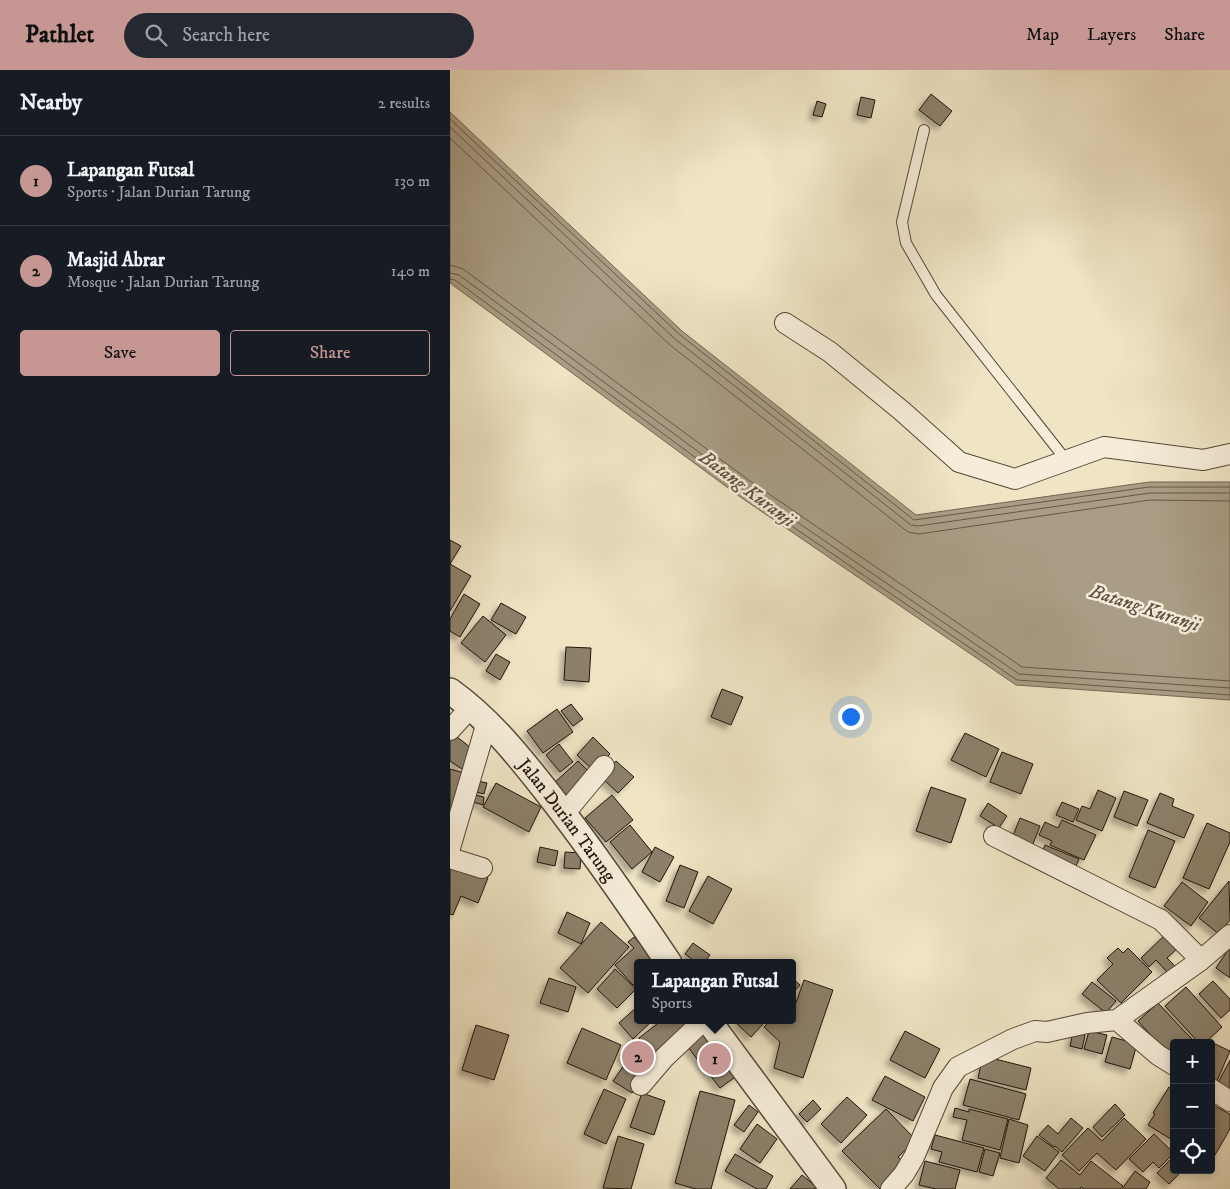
<!DOCTYPE html>
<meta charset="utf-8">
<style>
body{margin:0;font-family:"IM FELL DW Pica",serif;background:#242831;color:#f1f3f6}
.controls{position:absolute;right:15px;bottom:15px;display:grid;overflow:hidden;border-radius:5px;box-shadow:0 2px 8px #0003}
.controls button{width:45px;height:45px;display:grid;place-items:center;padding:0;border:0;border-bottom:1px solid #363941;background:#171b24;color:#f1f3f6;font:25px sans-serif}
.you{position:absolute;left:400px;top:646px;width:18px;height:18px;margin:-12px;border:4px solid #fff;border-radius:50%;background:#1a73e8;box-shadow:0 0 0 8px #1a73e833}
.badge{display:grid;place-items:center;width:32px;height:32px;border-radius:50%;background:#c59692;color:#111;font-size:16px;font-weight:700}
.pin{position:absolute;translate:-50% -50%;border:2px solid #fff;box-shadow:0 1px 5px #0006}
.popup{position:absolute;left:184px;top:889px;width:162px;height:65px;box-sizing:border-box;display:grid;place-content:center;border-radius:5px;background:#171b24;filter:drop-shadow(0 1px 4px #0005);font-size:16px;white-space:nowrap;color:#9ea1a6}
.popup b{font-size:19px;color:#f1f3f6}
.popup::after{content:'';position:absolute;left:50%;top:100%;margin-left:-10px;border:10px solid transparent;border-top-color:#171b24}
.list{margin:0;padding:0;list-style:none}
h2{display:flex;justify-content:space-between;align-items:center;height:65px;margin:0;padding:0 20px;font-size:21px}
h2 small{font-size:16px;font-weight:400;color:#9ea1a6}
.list li{display:grid;grid-template-columns:32px 1fr auto;gap:15px;align-items:center;box-sizing:border-box;height:90px;padding:0 20px;border-top:1px solid #363941}
.list b{display:block;font-size:19px;white-space:nowrap}
.list p{margin:0;font-size:16px;white-space:nowrap;color:#9ea1a6}
.list em{font-size:16px;font-style:normal;color:#9ea1a6}
.actions{display:flex;gap:10px;padding:15px 20px}
.actions a{flex:1;padding:11px 0;border:1px solid #c59692;border-radius:5px;text-align:center;font-size:18px;color:#c59692}
.actions .main{background:#c59692;color:#111}
.icon{flex:none;width:28px;height:28px;fill:none;stroke:currentColor;stroke-width:2;stroke-linecap:round;stroke-linejoin:round}
.map{position:relative;flex:none;width:780px;height:1119px;overflow:hidden}
header{display:flex;align-items:center;gap:30px;box-sizing:border-box;height:70px;padding:0 25px;background:#c59692;color:#111}
header strong{font-size:24px}
nav{display:flex;gap:28px;margin-inline-start:auto;font-size:18px}
.search{width:350px;height:45px;background:#242831;display:flex;align-items:center;gap:12px;box-sizing:border-box;padding:0 18px;border-radius:28px;color:#9ea1a6;font-size:19px}
main{display:flex}
aside{flex:1;background:#171b24}
.map>svg:first-child{display:block}
</style>
<header>
<strong>Pathlet</strong>
<div class="search"><svg class="icon" aria-label="search" viewBox="0 0 24 24"><circle cx="10" cy="10" r="6"/><path d="M15 15l6 6"/></svg>Search here</div>
<nav><a>Map</a><a>Layers</a><a>Share</a></nav>
</header>
<main>
<aside>
<h2>Nearby<small>2 results</small></h2>
<ul class="list">
<li><span class="badge">1</span><div><b>Lapangan Futsal</b><p>Sports · Jalan Durian Tarung</p></div><em>130 m</em></li>
<li><span class="badge">2</span><div><b>Masjid Abrar</b><p>Mosque · Jalan Durian Tarung</p></div><em>140 m</em></li>
</ul>
<div class="actions"><a class="main">Save</a><a>Share</a></div>
</aside>
<div class="map">
<svg width="780" height="1119" viewBox="0 0 780 1119">
<defs>
<filter id="shadow"><feDropShadow dx="-4.5" dy="4.5" stdDeviation="2.5" flood-color="#0004"/></filter>
</defs>
<rect width="100%" height="100%" fill="#efe4c4"/>
<filter id="stains"><feTurbulence type="fractalNoise" baseFrequency=".004" numOctaves="4"/><feColorMatrix values="0 0 0 0 .2 0 0 0 0 .09 0 0 0 0 .02 0 0 0 .5 -.17"/></filter>
<radialGradient id="worn" r=".72"><stop offset=".6" stop-color="#630" stop-opacity="0"/><stop offset="1" stop-color="#630" stop-opacity=".3"/></radialGradient>
<path fill="#a99d85" stroke="#736654" d="M0,42L232,261L466,445L699,412H780V630L566,615L289,426L0,213Z"/>
<g fill="none" stroke-linecap="round" stroke-linejoin="round">
<path stroke="#655848" stroke-width="1" d="M0,49L229,264L464,450L699,417H780
M0,57L225,269L461,455L468,456L700,423H780
M0,68L220,275L458,462L469,464L700,430L780,431
M0,195L13,199L300,411L572,597L780,611
M0,203L9,205L296,417L569,604L780,618
M0,209L5,210L292,422L567,610L780,625"/>
</g>
<path fill="#8c806b" stroke="#21130a" filter="url(#shadow)" d="M481,24L502,41L490,56L469,40Z
M411,27L425,30L421,48L407,45Z
M367,31L376,34L372,47L363,45Z
M0,470L11,476L0,494L21,506L0,541Z
M14,524L30,534L10,567L0,561V549Z
M51,533L76,547L66,564L41,550Z
M33,546L56,565L35,592L11,573Z
M116,577L141,578L139,612L114,610Z
M46,584L60,592L50,610L36,601Z
M272,619L293,627L281,655L261,647Z
M121,634L133,649L123,656L111,641Z
M107,639L123,662L93,683L77,661Z
M2,663L25,681L12,699L0,691V666Z
M515,663L549,679L536,707L501,690Z
M143,667L160,684L144,701L127,685Z
M109,674L123,692L110,702L96,685Z
M552,682L583,694L571,724L540,712Z
M128,691L142,705L117,729L103,714Z
M166,691L184,707L168,723L151,707Z
M0,699L18,704L7,744L0,742Z
M23,710L37,713L34,724L21,721Z
M46,713L91,737L79,762L33,737Z
M481,717L516,729L501,773L466,761Z
M648,720L666,728L652,761L626,750L632,736L640,739Z
M674,721L698,730L687,756L664,747Z
M710,723L724,729L722,736L744,745L734,768L697,753Z
M25,725L34,727L33,735L23,732Z
M162,725L183,750L156,772L135,748Z
M612,732L629,739L623,752L606,745Z
M538,733L557,746L549,758L530,746Z
M570,748L590,756L581,779L561,771Z
M612,750L646,765L634,790L600,775L602,771L589,765L595,752L608,758Z
M757,753L780,763V772L759,819L733,808Z
M180,755L202,782L182,799L160,772Z
M698,760L725,771L705,818L679,807Z
M595,775L629,789L624,800L591,785Z
M90,777L108,781L105,796L87,792Z
M205,777L224,787L210,812L192,802Z
M115,782L131,783L130,799L114,798Z
M0,792L38,808L28,833L11,826L3,845L0,844Z
M230,795L248,802L234,838L216,831Z
M258,806L282,819L263,854L239,841Z
M779,811L780,850L769,864L749,848Z
M732,812L758,832L741,856L714,836Z
M117,842L140,853L131,874L108,863Z
M151,852L179,877L138,923L110,898Z
M718,862L730,876L717,888L726,897L719,904L706,890L699,897L691,888Z
M184,867L208,893H188V911L183,915L165,895L184,878L178,872Z
M243,873L260,885L254,893H247L235,884Z
M780,877V908L766,898Z
M668,878L673,883L678,878L702,902L671,933L647,910L663,894L657,888Z
M165,899L186,919L167,938L147,919Z
M99,908L126,917L118,942L90,933Z
M342,908L350,915L342,924Z
M354,910L383,920L353,1008L324,998L330,972L314,957L321,950H342V929L346,933Z
M763,911L780,929V940L771,948L749,924Z
M642,912L666,931L656,943L632,924Z
M736,917L772,957L755,973H749L715,936Z
M708,933L734,961L746,973H724V977L717,983L688,951Z
M188,936V950H203L183,969L169,953Z
M212,950H245L202,984L189,968Z
M291,950H317L301,967L287,954Z
M26,955L59,965L44,1010L12,1000Z
M132,958L171,975L156,1010L117,993Z
M259,959L292,1002L270,1018L237,976Z
M455,961L490,979L475,1008L440,990Z
M639,961L657,965L652,984L634,979Z
M623,962L635,965L632,979L620,976Z
M662,967L687,974L680,999L655,992Z
M182,970L207,988L195,1004L170,986Z
M765,974L780,981L766,1013L761,1011V980Z
M533,986L581,998L576,1020L528,1008Z
M780,990V1021L767,1015Z
M174,995L193,1006L182,1023L163,1011Z
M435,1006L475,1027L463,1051L422,1030Z
M520,1009L576,1024L569,1050L513,1035Z
M719,1017L724,1020V1071L698,1055L705,1044L703,1043Z
M154,1019L176,1029L156,1074L134,1064Z
M250,1021L285,1030L261,1119H246L225,1113Z
M192,1023L215,1031L204,1065L180,1057Z
M397,1027L417,1045L391,1073L371,1054Z
M363,1030L371,1039L357,1052L349,1044Z
M665,1034L675,1045L652,1067L643,1057Z
M299,1035L308,1042L294,1062L284,1055Z
M763,1035L780,1044V1059L762,1090L761,1038Z
M505,1038L519,1042V1039L558,1049L550,1080L512,1070L517,1050L503,1047Z
M436,1039L466,1070L448,1087L456,1095L430,1119L392,1081Z
M621,1048L633,1058L612,1082L605,1076L604,1077L589,1065L598,1055L608,1064Z
M674,1048L696,1069L666,1100L647,1083L629,1101L612,1085L638,1058L652,1071Z
M559,1049L578,1055L569,1093L550,1088Z
M307,1054L327,1069L310,1093L290,1079Z
M704,1064L724,1083L709,1098L703,1092L693,1102L679,1089Z
M485,1065L534,1078L527,1102L489,1092L492,1082L481,1079Z
M168,1066L194,1074L181,1119L153,1118Z
M587,1066L609,1082L595,1101L573,1086Z
M535,1079L550,1083L543,1106L529,1102Z
M285,1084L323,1106L316,1119H307L275,1101Z
M724,1086V1100H733L719,1114L707,1103Z
M611,1090L630,1105L641,1091L673,1116L670,1119H634L631,1117L630,1119H609L596,1108Z
M475,1091L510,1100L505,1119H486L469,1115Z
M685,1101L700,1112L696,1119H672Z
M352,1105L369,1119H340Z"/>
<g fill="none" stroke-linecap="round" stroke-linejoin="round">
<g stroke="#544738" stroke-width="12">
<path id="service" d="M474,60L452,152L456,173L486,225L616,390"/>
</g>
<g stroke="#544738" stroke-width="22">
<path id="minor" d="M335,253L380,282L452,341L509,392L565,409L654,377L753,390L780,384
M0,660L21,637
M114,744L154,696
M544,766L711,850L751,890
M0,778L37,652
M0,788L32,798
M667,950L708,985L724,995
M191,1015L214,988L254,950
M761,1019L780,1031
M441,1119L454,1104L464,1087L493,1018L508,997L563,969L585,961L597,962L637,953L667,950L751,890L780,865"/>
</g>
<g stroke="#544738" stroke-width="28">
<g id="tertiary">
<path id="s1" d="M0,621C39,649 68,685 97,722C140,777 180,835 219,893"/>
<path d="M258,950L383,1119"/>
</g>
</g>
<use href="#service" stroke="#f5edd9" stroke-width="10"/>
<use href="#minor" stroke="#f5edd9" stroke-width="20"/>
<use href="#tertiary" stroke="#f5edd9" stroke-width="25"/>
</g>
<g text-anchor="middle" stroke-width="5" stroke-linejoin="round" paint-order="stroke">
<g font-size="18" fill="#21130a" stroke="#f5edd9">
<text dy="6" stroke="none"><textPath href="#s1" startOffset="175">Jalan Durian Tarung</textPath></text>
</g>
<g font-size="19" font-style="italic" fill="#5e5141" stroke="#f5edd9">
<text transform="translate(298 418) rotate(37)" y="7">Batang Kuranji</text>
<text transform="translate(695 537) rotate(18)" y="7">Batang Kuranji</text>
</g>
</g>
<rect width="100%" height="100%" filter="url(#stains)"/>
<rect width="100%" height="100%" fill="url(#worn)"/>
</svg>
<div class="controls">
<button>+</button>
<button>−</button>
<button><svg class="icon" aria-label="locate" viewBox="0 0 24 24"><circle cx="12" cy="12" r="6"/><path d="M12 2v4M12 18v4M2 12h4M18 12h4"/></svg></button>
</div>
<div class="you"></div>
<div class="pin badge" style="left:265px;top:989px">1</div>
<div class="popup"><b>Lapangan Futsal</b>Sports</div>
<div class="pin badge" style="left:188px;top:987px">2</div>
</div>
</main>
